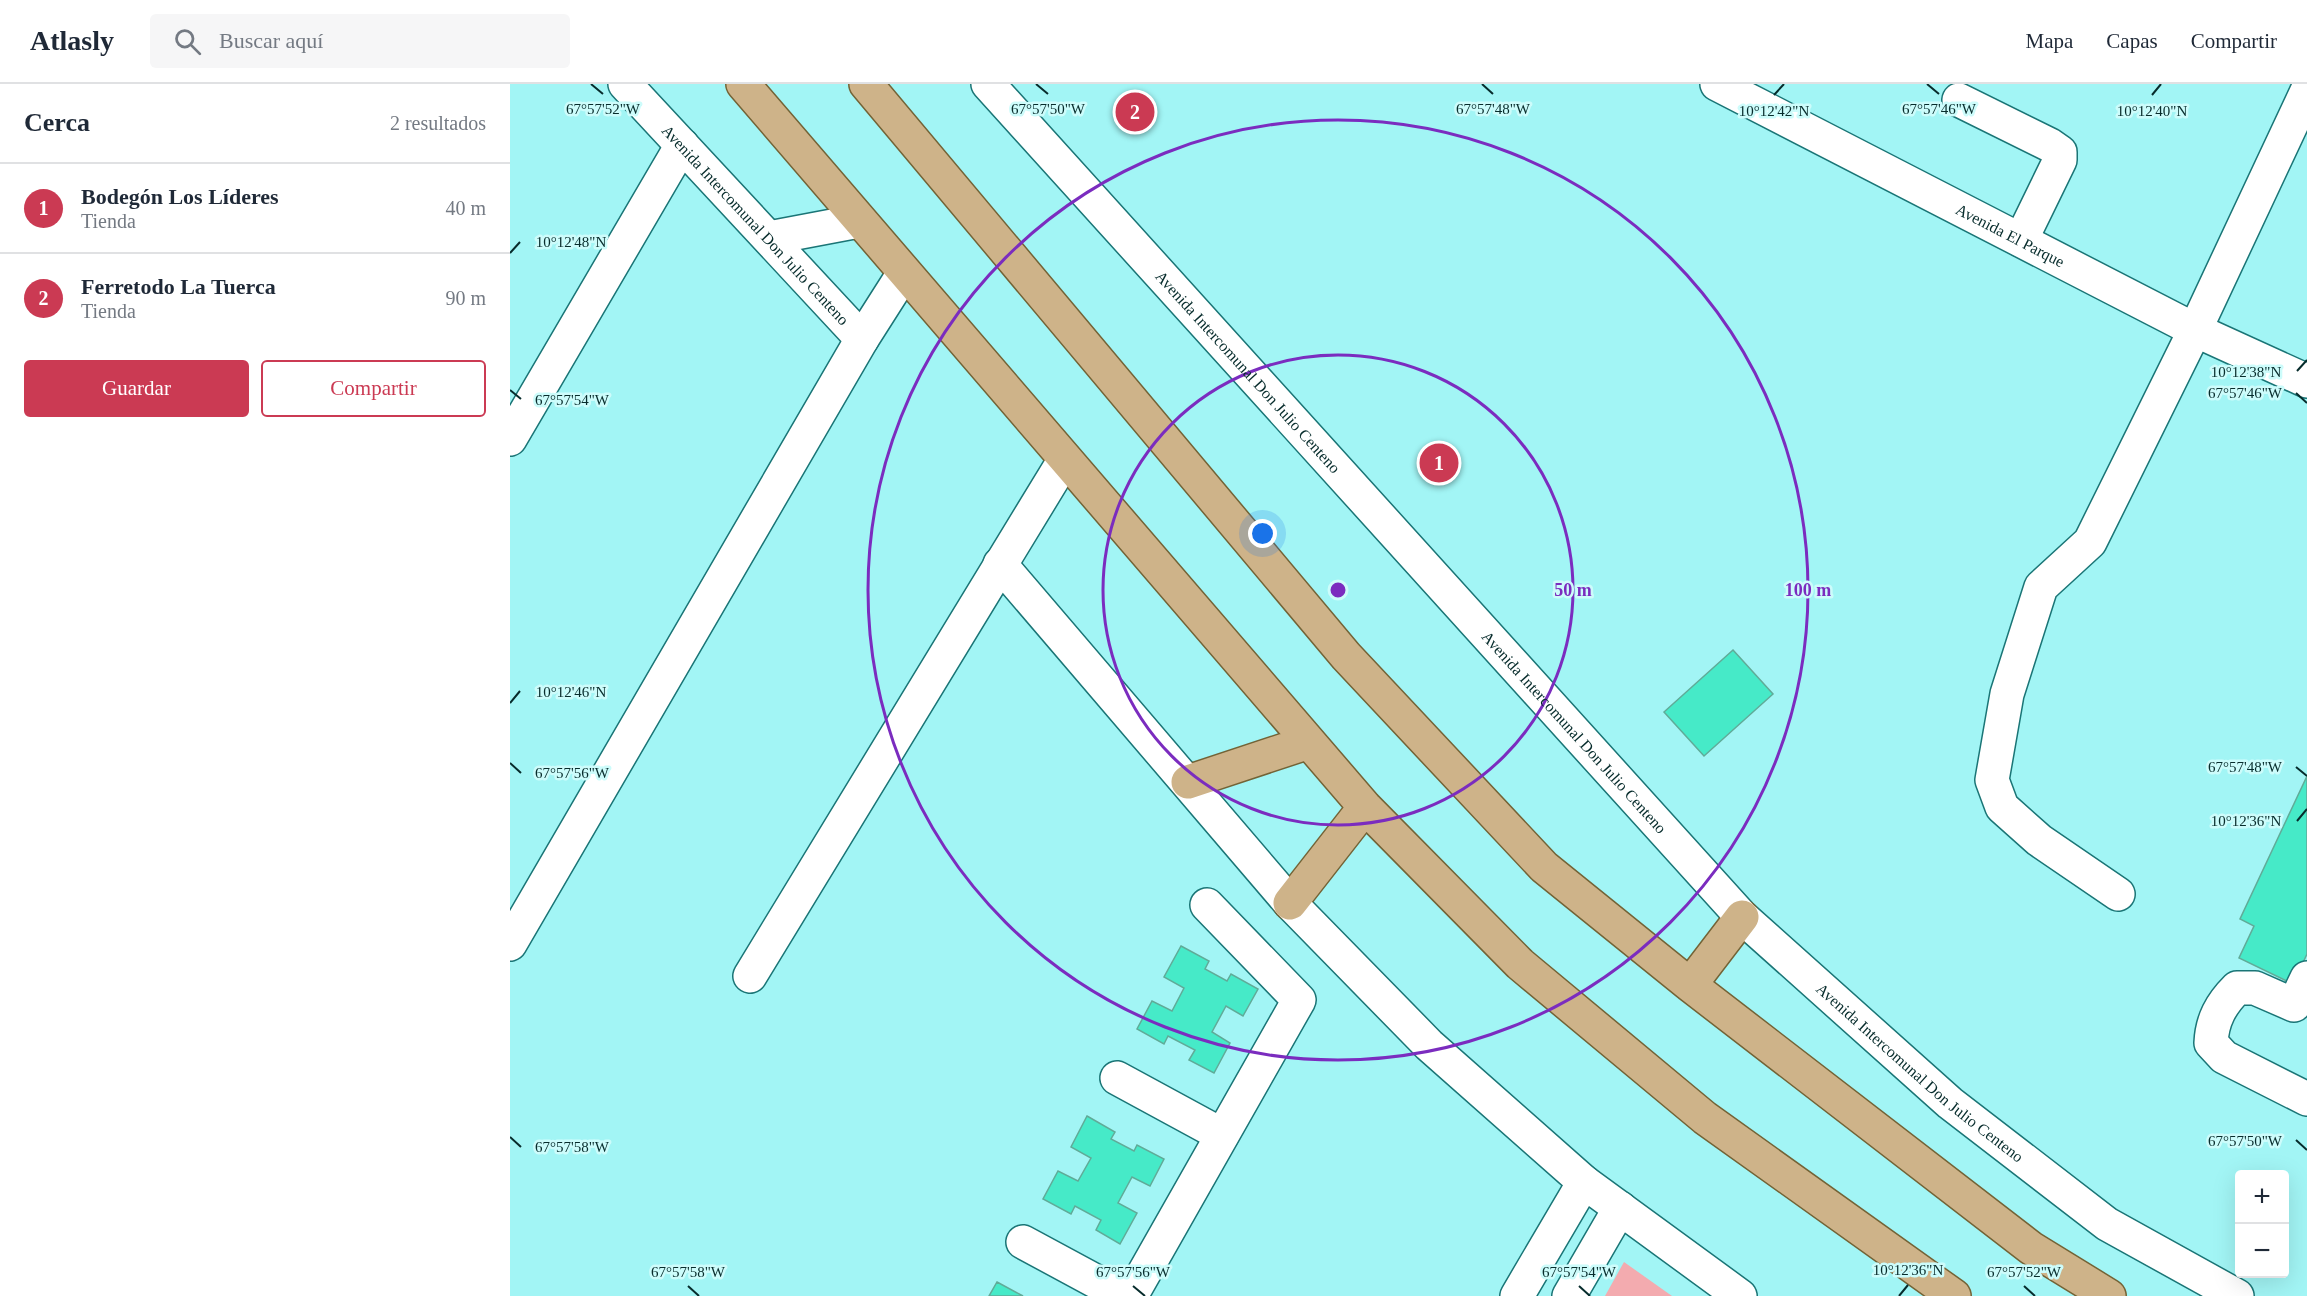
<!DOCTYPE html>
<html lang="es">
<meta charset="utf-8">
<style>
body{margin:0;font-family:Georgia,serif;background:#f6f6f7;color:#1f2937}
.controls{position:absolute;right:18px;bottom:18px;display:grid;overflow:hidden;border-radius:6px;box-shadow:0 6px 24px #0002}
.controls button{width:54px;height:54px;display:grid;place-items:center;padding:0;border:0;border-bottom:2px solid #e0e1e3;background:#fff;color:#1f2937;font:30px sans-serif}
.you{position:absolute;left:753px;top:450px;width:21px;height:21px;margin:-15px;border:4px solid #fff;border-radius:50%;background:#1a73e8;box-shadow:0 0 0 9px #1a73e833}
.badge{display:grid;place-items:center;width:39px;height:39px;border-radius:50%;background:#cb3a53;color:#fff;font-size:20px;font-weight:700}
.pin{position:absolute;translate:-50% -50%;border:3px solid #fff;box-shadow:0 2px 6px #0006}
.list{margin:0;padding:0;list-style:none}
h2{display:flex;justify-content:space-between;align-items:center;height:78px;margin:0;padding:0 24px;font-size:26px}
h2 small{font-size:20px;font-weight:400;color:#747a83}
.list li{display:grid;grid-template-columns:39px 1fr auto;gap:18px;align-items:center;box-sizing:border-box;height:90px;padding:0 24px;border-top:2px solid #e0e1e3}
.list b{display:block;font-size:22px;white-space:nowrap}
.list p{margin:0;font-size:20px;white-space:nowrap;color:#747a83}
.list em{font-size:20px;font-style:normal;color:#747a83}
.actions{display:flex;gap:12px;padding:18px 24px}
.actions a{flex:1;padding:14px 0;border:2px solid #cb3a53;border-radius:6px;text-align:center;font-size:21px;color:#cb3a53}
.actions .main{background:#cb3a53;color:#fff}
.icon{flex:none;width:33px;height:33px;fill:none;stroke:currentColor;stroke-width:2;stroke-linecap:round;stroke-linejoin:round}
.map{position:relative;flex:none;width:1797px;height:1212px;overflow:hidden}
header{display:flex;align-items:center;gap:36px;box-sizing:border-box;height:84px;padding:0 30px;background:#fff;border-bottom:2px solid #e0e1e3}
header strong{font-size:28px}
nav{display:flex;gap:33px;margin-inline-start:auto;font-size:21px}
.search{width:420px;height:54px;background:#f6f6f7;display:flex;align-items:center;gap:15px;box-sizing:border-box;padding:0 21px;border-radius:6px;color:#747a83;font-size:22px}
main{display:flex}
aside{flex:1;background:#fff}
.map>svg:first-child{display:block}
</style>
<header>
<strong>Atlasly</strong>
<div class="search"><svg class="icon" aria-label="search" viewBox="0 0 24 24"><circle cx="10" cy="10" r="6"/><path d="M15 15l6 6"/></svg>Buscar aquí</div>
<nav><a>Mapa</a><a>Capas</a><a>Compartir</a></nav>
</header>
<main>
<aside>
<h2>Cerca<small>2 resultados</small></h2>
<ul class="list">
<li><span class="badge">1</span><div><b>Bodegón Los Líderes</b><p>Tienda</p></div><em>40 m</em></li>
<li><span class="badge">2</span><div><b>Ferretodo La Tuerca</b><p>Tienda</p></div><em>90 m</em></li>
</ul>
<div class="actions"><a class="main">Guardar</a><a>Compartir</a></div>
</aside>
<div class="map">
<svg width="1797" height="1212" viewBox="0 0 1797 1212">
<rect width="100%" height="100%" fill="#a2f5f5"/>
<path fill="#f3abaf" d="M1114,1178L1162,1212H1095Z"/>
<path fill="#46eac8" stroke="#60ab98" stroke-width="1.5" d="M1223,566L1263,610L1194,672L1154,628Z
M1797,692V870L1783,900L1729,874L1744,842L1730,835Z
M671,862L699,877L695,885L717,897L721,890L748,905L733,932L716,922L702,948L720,959L704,989L679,976L685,966L658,952L654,960L627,945L642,917L662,927L674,904L654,893Z
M577,1032L605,1048L601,1055L624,1067L627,1061L654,1075L640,1102L622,1093L608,1119L627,1129L610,1160L586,1146L591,1136L565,1122L561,1130L533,1115L548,1087L568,1097L581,1074L561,1063Z
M487,1198L513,1212H479Z"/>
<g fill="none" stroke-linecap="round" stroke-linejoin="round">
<g stroke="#1a7576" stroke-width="36">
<g id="minor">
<path id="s1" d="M115,0L352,255"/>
<path id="s2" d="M478,0L1232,833L1440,1019L1597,1140L1727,1212"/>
<path id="s3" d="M1207,0L1685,246L1797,297"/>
<path d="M1449,16L1540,61L1550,68V76L1511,156"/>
<path d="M259,154L349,137"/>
<path d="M0,355L172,61"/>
<path d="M490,480L780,819L919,961L1074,1098L1230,1212"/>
<path d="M1608,810L1529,756L1492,723L1482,696L1497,610L1531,503L1580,458L1685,246L1797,7"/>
<path d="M0,860L352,255L394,189"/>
<path d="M240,892L555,375"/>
<path d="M1797,894L1784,921L1745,904H1727C1711,920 1702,936 1701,959L1714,973L1797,1015"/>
<path d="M607,994L712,1051"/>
<path d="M513,1158L613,1212"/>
<path d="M621,1212L789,916L697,821"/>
<path d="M1007,1212L1074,1098"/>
<path d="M1059,1212L1110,1124"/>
</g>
</g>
<g stroke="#736336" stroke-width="36">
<path id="major" d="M233,0L855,723L1010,880L1195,1034L1444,1212
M356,0L836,572L1034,783L1180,901L1521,1164L1599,1212
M678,698L799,658
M780,819L855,723
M1180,901L1232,833"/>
</g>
<use href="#minor" stroke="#fff" stroke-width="33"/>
<use href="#major" stroke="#ceb389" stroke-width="33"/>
</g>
<path fill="none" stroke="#072c2c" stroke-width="2" d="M81,0L93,10M526,0L538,10M972,0L983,10M1417,0L1429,10M1264,11L1274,0M1642,11L1651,0M0,169L10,158M1787,287L1797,276M0,306L11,315M1786,309L1797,319M0,619L10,607M0,679L11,689M1786,683L1797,692M1787,737L1797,725M0,1053L11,1063M1786,1056L1797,1066M178,1202L189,1212M623,1202L635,1212M1069,1202L1080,1212M1514,1202L1525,1212M1389,1212L1398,1201"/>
<g fill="none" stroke="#7b2cbf" stroke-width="3">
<circle cx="828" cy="506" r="235"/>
<circle cx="828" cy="506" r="470"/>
</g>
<g text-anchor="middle" stroke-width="5" stroke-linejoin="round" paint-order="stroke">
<g font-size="16" fill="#072c2c" stroke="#cdfcfb">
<text dy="6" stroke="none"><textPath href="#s1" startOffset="192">Avenida Intercomunal Don Julio Centeno</textPath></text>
<text dy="6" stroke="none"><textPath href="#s3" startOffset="330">Avenida El Parque</textPath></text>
<text dy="6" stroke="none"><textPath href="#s2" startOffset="388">Avenida Intercomunal Don Julio Centeno</textPath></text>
<text dy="6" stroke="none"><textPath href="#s2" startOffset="874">Avenida Intercomunal Don Julio Centeno</textPath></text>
<text dy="6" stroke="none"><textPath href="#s2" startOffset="1360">Avenida Intercomunal Don Julio Centeno</textPath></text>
</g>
</g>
<g font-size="15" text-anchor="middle" fill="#072c2c" stroke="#cdfcfb" stroke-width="5" stroke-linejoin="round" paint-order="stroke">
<text x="93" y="30">67°57'52"W</text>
<text x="538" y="30">67°57'50"W</text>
<text x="983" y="30">67°57'48"W</text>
<text x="1429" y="30">67°57'46"W</text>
<text x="1264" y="32">10°12'42"N</text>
<text x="1642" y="32">10°12'40"N</text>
<text x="61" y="163">10°12'48"N</text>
<text x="1736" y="293">10°12'38"N</text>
<text x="1735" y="314">67°57'46"W</text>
<text x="62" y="321">67°57'54"W</text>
<text x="61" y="613">10°12'46"N</text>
<text x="1735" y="688">67°57'48"W</text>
<text x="62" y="694">67°57'56"W</text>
<text x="1736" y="742">10°12'36"N</text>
<text x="1735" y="1062">67°57'50"W</text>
<text x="62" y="1068">67°57'58"W</text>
<text x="1398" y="1191">10°12'36"N</text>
<text x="178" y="1193">67°57'58"W</text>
<text x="623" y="1193">67°57'56"W</text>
<text x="1069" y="1193">67°57'54"W</text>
<text x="1514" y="1193">67°57'52"W</text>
</g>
<circle cx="828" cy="506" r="9" fill="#7b2cbf" stroke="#cdfcfb" stroke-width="3"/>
<g font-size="18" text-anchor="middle" font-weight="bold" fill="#7b2cbf" stroke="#cdfcfb" stroke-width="5" stroke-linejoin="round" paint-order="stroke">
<text x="1063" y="512">50 m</text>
<text x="1298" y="512">100 m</text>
</g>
</svg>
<div class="controls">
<button>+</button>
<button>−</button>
</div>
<div class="you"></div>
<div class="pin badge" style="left:929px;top:379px">1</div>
<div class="pin badge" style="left:625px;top:28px">2</div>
</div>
</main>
